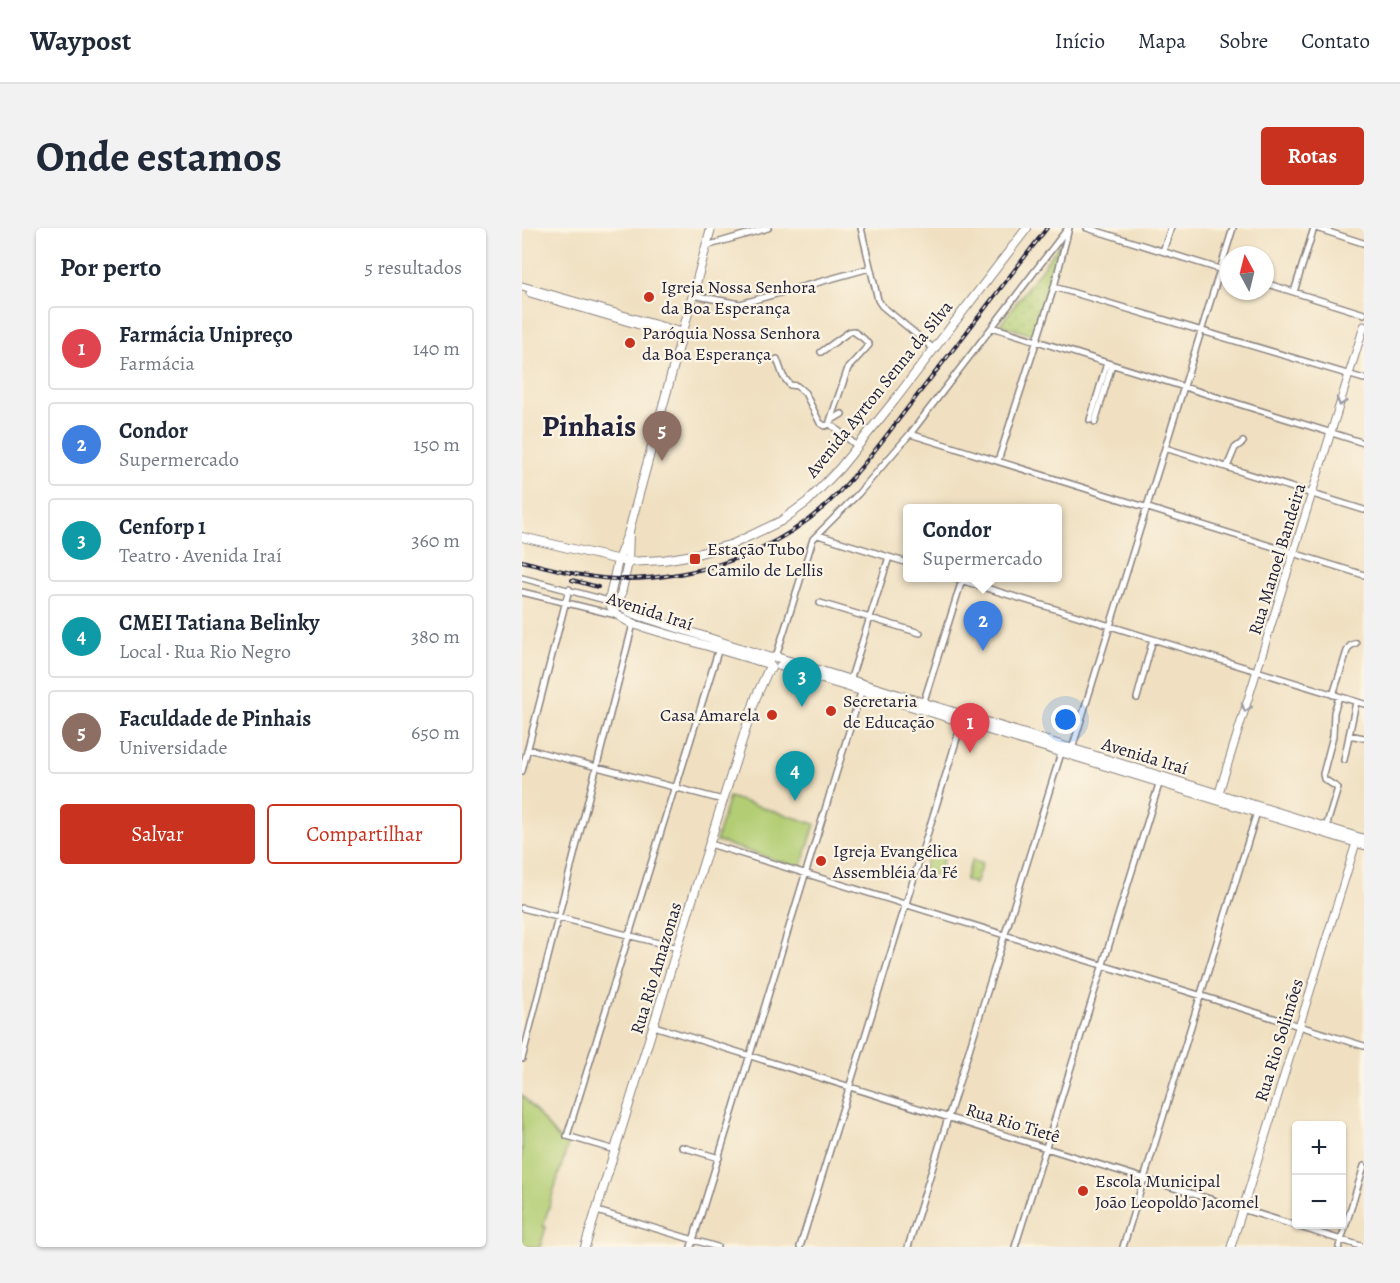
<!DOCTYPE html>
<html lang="pt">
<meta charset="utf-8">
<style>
body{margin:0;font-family:Alegreya,serif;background:#f2f2f3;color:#1f2937}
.controls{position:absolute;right:18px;bottom:18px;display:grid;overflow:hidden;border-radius:6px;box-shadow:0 2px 4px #0004}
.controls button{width:54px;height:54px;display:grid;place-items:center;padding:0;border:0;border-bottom:2px solid #e0e1e3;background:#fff;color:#1f2937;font:30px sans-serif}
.compass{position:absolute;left:698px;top:18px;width:54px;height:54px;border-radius:50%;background:#fff;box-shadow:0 2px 4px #0004;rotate:353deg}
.you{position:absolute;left:544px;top:492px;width:21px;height:21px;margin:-15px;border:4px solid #fff;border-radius:50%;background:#1a73e8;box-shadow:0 0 0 9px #1a73e833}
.badge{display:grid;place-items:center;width:39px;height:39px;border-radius:50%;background:#c8321e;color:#fff;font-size:20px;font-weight:700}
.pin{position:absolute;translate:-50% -50px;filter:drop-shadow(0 2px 3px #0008)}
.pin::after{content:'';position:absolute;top:32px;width:21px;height:18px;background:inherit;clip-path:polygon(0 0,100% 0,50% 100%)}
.popup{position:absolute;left:381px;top:276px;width:159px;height:78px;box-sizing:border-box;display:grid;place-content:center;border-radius:6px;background:#fff;filter:drop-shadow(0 2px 4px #0005);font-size:20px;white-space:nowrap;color:#747a83}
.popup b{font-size:22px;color:#1f2937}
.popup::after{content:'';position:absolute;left:50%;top:100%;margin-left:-12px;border:12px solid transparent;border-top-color:#fff}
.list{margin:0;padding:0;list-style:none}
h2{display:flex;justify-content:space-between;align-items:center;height:78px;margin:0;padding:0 24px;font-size:26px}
h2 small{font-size:20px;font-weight:400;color:#747a83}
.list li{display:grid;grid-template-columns:39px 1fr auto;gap:18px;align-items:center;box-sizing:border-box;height:84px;margin:0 12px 12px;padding:0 12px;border:2px solid #e0e1e3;border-radius:6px}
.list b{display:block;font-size:22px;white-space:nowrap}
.list p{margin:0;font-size:20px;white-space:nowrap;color:#747a83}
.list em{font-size:20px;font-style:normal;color:#747a83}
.actions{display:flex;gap:12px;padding:18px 24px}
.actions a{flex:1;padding:14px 0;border:2px solid #c8321e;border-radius:6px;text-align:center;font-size:21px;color:#c8321e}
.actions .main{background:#c8321e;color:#fff}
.map{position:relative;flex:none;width:842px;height:1019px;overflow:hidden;border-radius:6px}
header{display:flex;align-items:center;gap:36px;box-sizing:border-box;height:84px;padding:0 30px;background:#fff;border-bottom:2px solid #e0e1e3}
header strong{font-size:28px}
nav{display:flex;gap:33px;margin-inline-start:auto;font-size:21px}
.intro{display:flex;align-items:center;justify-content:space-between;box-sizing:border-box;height:144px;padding:0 36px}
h1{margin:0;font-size:42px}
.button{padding:15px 27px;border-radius:6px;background:#c8321e;color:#fff;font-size:21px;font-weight:700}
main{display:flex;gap:36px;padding:0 36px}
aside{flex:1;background:#fff;border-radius:6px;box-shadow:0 2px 4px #0004}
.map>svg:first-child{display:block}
</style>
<header>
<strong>Waypost</strong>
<nav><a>Início</a><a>Mapa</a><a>Sobre</a><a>Contato</a></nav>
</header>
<div class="intro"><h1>Onde estamos</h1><a class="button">Rotas</a></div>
<main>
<aside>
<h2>Por perto<small>5 resultados</small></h2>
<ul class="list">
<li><span class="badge" style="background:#e0444e">1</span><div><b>Farmácia Unipreço</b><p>Farmácia</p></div><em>140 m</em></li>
<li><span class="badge" style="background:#3f7fe0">2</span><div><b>Condor</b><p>Supermercado</p></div><em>150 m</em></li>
<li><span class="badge" style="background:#0f9aa8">3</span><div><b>Cenforp 1</b><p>Teatro · Avenida Iraí</p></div><em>360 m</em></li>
<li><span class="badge" style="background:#0f9aa8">4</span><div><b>CMEI Tatiana Belinky</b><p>Local · Rua Rio Negro</p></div><em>380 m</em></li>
<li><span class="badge" style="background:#8d6e63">5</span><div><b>Faculdade de Pinhais</b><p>Universidade</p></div><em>650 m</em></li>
</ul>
<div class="actions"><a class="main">Salvar</a><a>Compartilhar</a></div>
</aside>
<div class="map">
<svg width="842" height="1019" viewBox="0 0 842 1019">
<defs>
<pattern id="grass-dots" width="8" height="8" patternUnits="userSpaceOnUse" patternTransform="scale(1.5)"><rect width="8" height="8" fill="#b2cd73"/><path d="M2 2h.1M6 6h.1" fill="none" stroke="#99b064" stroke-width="1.8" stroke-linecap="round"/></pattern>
</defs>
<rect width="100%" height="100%" fill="#fcf5e5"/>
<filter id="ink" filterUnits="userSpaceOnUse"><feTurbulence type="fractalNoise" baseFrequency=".0167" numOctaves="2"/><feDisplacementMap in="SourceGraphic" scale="12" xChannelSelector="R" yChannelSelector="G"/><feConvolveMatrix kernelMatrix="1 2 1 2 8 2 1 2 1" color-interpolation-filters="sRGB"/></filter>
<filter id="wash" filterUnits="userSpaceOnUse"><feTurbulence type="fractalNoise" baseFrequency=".008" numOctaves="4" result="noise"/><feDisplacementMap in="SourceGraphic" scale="24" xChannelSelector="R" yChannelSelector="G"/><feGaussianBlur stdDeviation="1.35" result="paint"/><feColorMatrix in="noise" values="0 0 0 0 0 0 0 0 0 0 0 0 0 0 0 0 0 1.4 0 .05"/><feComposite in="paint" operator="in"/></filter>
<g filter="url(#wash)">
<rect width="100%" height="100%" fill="#f0e0c1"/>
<path fill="url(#grass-dots)" stroke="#6a7857" stroke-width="1.5" d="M540,15L511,107L478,97L537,17Z"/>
<path fill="#b2cd73" stroke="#6a7857" stroke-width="1.5" d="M207,569L293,596L279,640L194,613Z
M409,618L424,622L416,648L401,643Z
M450,632L460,636L453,656L443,652Z
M0,867L36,910L47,913L21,998L24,999L18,1019H0Z"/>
</g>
<g filter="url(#ink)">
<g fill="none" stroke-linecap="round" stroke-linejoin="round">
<g stroke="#89817e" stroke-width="8">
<path id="minor" d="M339,0L356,72L360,78L412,121
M565,0L707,44
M794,0L841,15
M184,18L246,0
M641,23L649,0
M743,55L842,86
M532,59L842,151
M772,64L792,0
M170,67L218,76L348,40
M470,99L842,215
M299,124L327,104L331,103L342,111L347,117L326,140L308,193
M255,131L261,148L268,157L275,158L283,165L298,195L303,198L308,196
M320,186L308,193V196L335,218
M568,192L585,135
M573,194L590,137
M388,206L842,347
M643,220L842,282
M476,233L532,59L547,0
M705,239L713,220L721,214
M296,307L386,335
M0,350L87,373
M432,350L842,476
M0,364L94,387
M298,375L398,405
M254,429L291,311L336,266L388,206L546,0
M328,453L367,329
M811,467L825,423L828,418L834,415
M615,470L631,411
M401,476L440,352
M827,507L842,510
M6,521L201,572
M550,521L711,0
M822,532L834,474
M0,543L47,361
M154,559L197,420
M804,599L816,560L802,551L801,546L811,508L812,484L817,469
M188,616L842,818
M0,680L156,720
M132,798L842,1019
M0,831L111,396
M160,919L197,930
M93,922L45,908L153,558
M75,983L195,1019
M169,1019L340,461
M278,1019L440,494
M386,1019L540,522
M493,1019L638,553
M601,1019L735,584
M817,1019L842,938"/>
</g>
<g stroke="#89817e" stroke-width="9">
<path id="tertiary" d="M0,58L160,104
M8,65L158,109
M695,571L842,98
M709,1019L834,615"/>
</g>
<g stroke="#89817e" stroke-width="10">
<path id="secondary" d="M189,0L107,303L96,332L87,373C90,386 100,390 111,396L233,432L247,436L250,440
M107,303L106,334L98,371L101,379L109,385L249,430L254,429L842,611
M258,438L842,617
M63,1019L201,572L234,469L248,438"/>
</g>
<g stroke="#89817e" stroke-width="10">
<path id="primary" d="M0,309L106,334L141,332L171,327L211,316L259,293L285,274L318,240L372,173L505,0"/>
</g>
<use href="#minor" stroke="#fff" stroke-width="5"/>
<use href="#tertiary" stroke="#fff" stroke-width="7"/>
<use href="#secondary" stroke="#fff" stroke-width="8"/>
<use href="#primary" stroke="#fff" stroke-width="8"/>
<g stroke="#22223b" stroke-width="4">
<path id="rail" d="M0,333C33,341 69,352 103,351C175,350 250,326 304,277C338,245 365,206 394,169C438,113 482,56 525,0
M50,352L76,359"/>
</g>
<use href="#rail" stroke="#fcf5e5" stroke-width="1.5" stroke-dasharray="4.5" stroke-linecap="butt"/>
</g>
<defs><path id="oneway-chevron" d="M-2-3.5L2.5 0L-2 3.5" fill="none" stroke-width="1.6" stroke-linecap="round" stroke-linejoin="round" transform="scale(1.5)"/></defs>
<g stroke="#9c9ca7">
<use href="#oneway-chevron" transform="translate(819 174) rotate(107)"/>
<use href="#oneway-chevron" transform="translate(724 480) rotate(107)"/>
</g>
</g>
<g fill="#c8321e" stroke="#fcf5e5" stroke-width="2">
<circle cx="127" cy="69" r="6"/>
<circle cx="108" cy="115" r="6"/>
<rect x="167" y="325" width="12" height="12" rx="3"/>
<circle cx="309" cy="483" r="6"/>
<circle cx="250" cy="487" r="6"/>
<circle cx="299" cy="633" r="6"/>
<circle cx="561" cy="963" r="6"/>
</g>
<g text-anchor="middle" stroke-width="4.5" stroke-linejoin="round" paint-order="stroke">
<g font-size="18" fill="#22223b" stroke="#fcf5e5" text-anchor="start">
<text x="139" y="65">Igreja Nossa Senhora<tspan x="139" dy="21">da Boa Esperança</tspan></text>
<text x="120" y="111">Paróquia Nossa Senhora<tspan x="120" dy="21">da Boa Esperança</tspan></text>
<text x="185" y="327">Estação Tubo<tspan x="185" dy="21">Camilo de Lellis</tspan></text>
<text x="321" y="479">Secretaria<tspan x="321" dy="21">de Educação</tspan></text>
<text x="238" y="493" text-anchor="end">Casa Amarela</text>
<text x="311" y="629">Igreja Evangélica<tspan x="311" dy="21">Assembléia da Fé</tspan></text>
<text x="573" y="959">Escola Municipal<tspan x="573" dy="21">João Leopoldo Jacomel</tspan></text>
</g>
<g font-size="18" fill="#22223b" stroke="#fcf5e5">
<text transform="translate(357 161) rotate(-51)" y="6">Avenida Ayrton Senna da Silva</text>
<text transform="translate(755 331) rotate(-73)" y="6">Rua Manoel Bandeira</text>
<text transform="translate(128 383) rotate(18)" y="6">Avenida Iraí</text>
<text transform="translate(623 528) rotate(17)" y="6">Avenida Iraí</text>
<text transform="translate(134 740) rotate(-73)" y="6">Rua Rio Amazonas</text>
<text transform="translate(757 812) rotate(-73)" y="6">Rua Rio Solimões</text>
<text transform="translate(491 895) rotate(17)" y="6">Rua Rio Tietê</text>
</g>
<g font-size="30" font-weight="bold" fill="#22223b" stroke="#fcf5e5">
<text x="67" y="208">Pinhais</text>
</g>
</g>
</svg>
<div class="controls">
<button>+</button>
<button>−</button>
</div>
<svg class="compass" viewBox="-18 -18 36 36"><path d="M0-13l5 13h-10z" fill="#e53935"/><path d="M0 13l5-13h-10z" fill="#747a83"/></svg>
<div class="you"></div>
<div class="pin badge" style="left:448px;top:525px;background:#e0444e">1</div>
<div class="pin badge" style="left:461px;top:423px;background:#3f7fe0">2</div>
<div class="popup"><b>Condor</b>Supermercado</div>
<div class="pin badge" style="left:280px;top:479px;background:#0f9aa8">3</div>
<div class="pin badge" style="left:273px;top:573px;background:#0f9aa8">4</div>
<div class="pin badge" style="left:140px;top:233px;background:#8d6e63">5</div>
</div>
</main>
